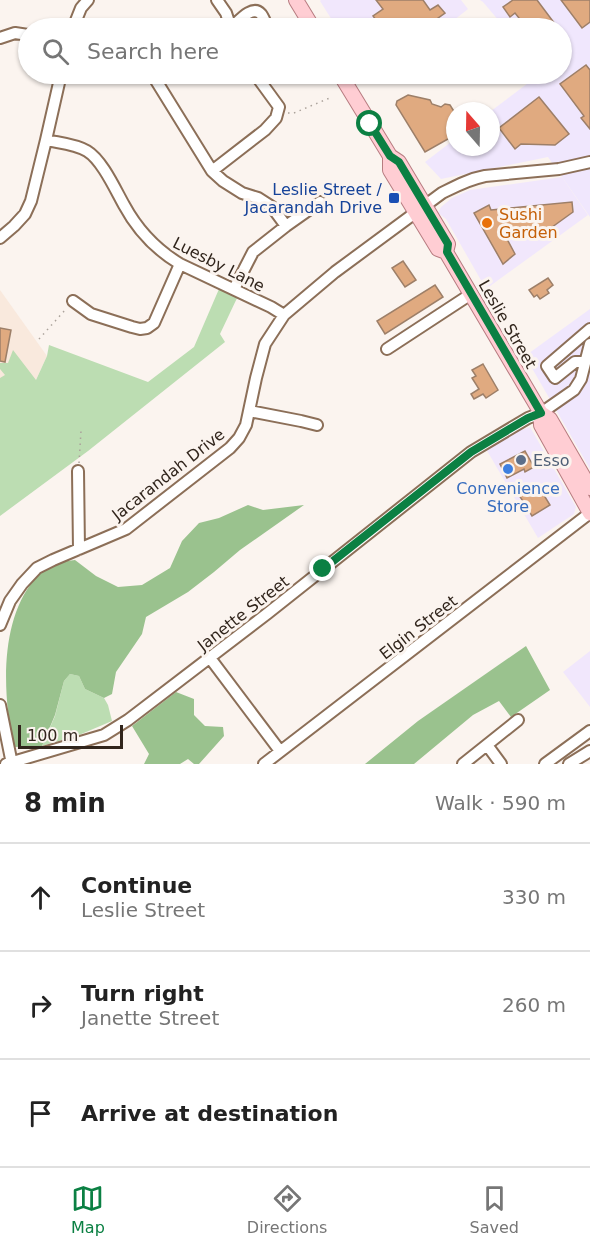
<!DOCTYPE html>
<meta charset="utf-8">
<style>
body{margin:0;font-family:"DejaVu Sans",sans-serif;background:#f6f6f6;color:#222}
.compass{position:absolute;left:446px;top:102px;width:54px;height:54px;border-radius:50%;background:#fff;box-shadow:0 2px 4px #0004;rotate:340deg}
.scale{position:absolute;left:18px;bottom:15px;width:105px;box-sizing:border-box;padding-left:6px;border:3px solid #31251c;border-top:0;font-size:16px;line-height:21px;white-space:nowrap;color:#31251c;-webkit-text-stroke:4px #fbf4ef;paint-order:stroke}
.stop{position:absolute;width:18px;height:18px;margin:-14px;border:4px solid #0b8043;border-radius:50%;background:#fff}
.stop.end{background:#0b8043;border-color:#fff;box-shadow:0 2px 6px #0008}
.list{margin:0;padding:0;list-style:none}
h2{display:flex;justify-content:space-between;align-items:center;height:78px;margin:0;padding:0 24px;font-size:26px}
h2 small{font-size:20px;font-weight:400;color:#767676}
.list li{display:grid;grid-template-columns:39px 1fr auto;gap:18px;align-items:center;box-sizing:border-box;height:108px;padding:0 24px;border-top:2px solid #e0e0e0}
.list b{display:block;font-size:22px;white-space:nowrap}
.list p{margin:0;font-size:20px;white-space:nowrap;color:#767676}
.list em{font-size:20px;font-style:normal;color:#767676}
.icon{flex:none;width:33px;height:33px;fill:none;stroke:currentColor;stroke-width:2;stroke-linecap:round;stroke-linejoin:round}
.map{position:relative;flex:none;width:590px;height:764px;overflow:hidden}
.search{position:absolute;background:#fff;box-shadow:0 2px 4px #0004;left:18px;right:18px;top:18px;height:66px;display:flex;align-items:center;gap:15px;box-sizing:border-box;padding:0 21px;border-radius:33px;color:#767676;font-size:22px}
.sheet{height:402px;background:#fff}
nav{display:flex;justify-content:space-around;align-items:center;box-sizing:border-box;height:84px;border-top:2px solid #e0e0e0;background:#fff;font-size:16px;color:#767676}
nav a{display:grid;justify-items:center;gap:3px}
nav .on{color:#0b8043}
.map>svg:first-child{display:block}
</style>
<div class="map">
<svg width="590" height="764" viewBox="0 0 590 764">
<rect width="100%" height="100%" fill="#fbf4ef"/>
<path fill="#f1e7fc" d="M321,0H461L468,9L444,28H337L320,1Z
M562,177L588,215L486,289L446,219L438,213L441,207L452,198L470,190Z
M530,427L576,507L574,514L538,538L486,449L518,431Z
M590,651V707L563,672Z"/>
<path fill="#f0e7fd" d="M480,0H590V217L548,157L441,179L425,162L455,139V147H491V111L540,74H562V28H505L483,2Z
M590,309V469L525,356Z"/>
<path fill="#f9e9dd" d="M0,290L47,356L27,399L0,417Z"/>
<path fill="#bcddb2" d="M219,289L238,296L220,334L225,342L88,451L0,516V378L5,375L0,369V363H8L13,350L36,380L47,356L49,345L148,382L194,347Z
M70,674L79,676L85,689L104,698L108,705L112,721L79,735L42,746L55,716L64,681Z"/>
<path fill="#9ac28e" d="M248,505L263,510L304,505L240,550L214,572L188,592L146,617L142,634L116,672L112,694L104,698L85,689L79,676L70,674L64,681L55,715L42,746L14,747C2,693 0,621 34,580C39,575 46,568 52,565C59,562 68,561 75,560L96,576L118,587L142,585L170,568L182,541L199,523L219,518Z
M526,646L550,690L511,717L499,701L473,715L414,764H365L418,721Z
M176,692L194,699V715L205,726L223,727L224,736L199,764H194L188,759L180,764H144L149,754L132,726Z"/>
<path fill="#e0aa80" stroke="#9d7f68" stroke-width="1.5" d="M376,0H423L430,10L438,5L445,13L424,28H382L373,16L383,9Z
M513,0H537L558,28H527L515,13L510,17L503,7Z
M561,0H590V22L582,28Z
M586,65L590,70V129L581,118L584,116L560,84Z
M408,95L430,100L432,104L441,107L445,104L450,105L455,113V135L425,152L396,105L397,101Z
M539,97L569,134L555,145L521,144L515,149L499,128Z
M572,202L573,212L541,235L522,236L521,231L507,239L515,254L503,264L474,213L489,205L491,210Z
M403,261L416,280L405,287L392,268Z
M548,278L553,285L547,290L549,293L540,299L537,295L534,297L529,290Z
M435,285L443,297L385,334L377,321Z
M0,328L11,330L5,362L0,361Z
M483,364L498,390L486,398L483,394L474,399L471,394L479,389L472,378L476,376L472,370Z
M525,451L534,467L525,472L524,469L507,478L500,464Z
M537,484L550,505L532,516L519,495Z"/>
<g fill="none" stroke-linecap="round" stroke-linejoin="round">
<g stroke="#8c6f58" stroke-width="14">
<path id="minor" d="M217,0L226,13L231,28
M73,28L81,8L88,0
M231,28C238,22 252,4 261,14C264,18 266,24 268,28
M0,38L15,33L28,35
M152,74L212,171L223,181L242,193L258,198L272,207L286,226
M46,140C59,143 75,144 87,151C102,160 115,189 124,205C138,231 155,249 180,264L271,307L284,315
M212,171L265,130L276,118L279,107L255,74
M0,238L14,226L25,214L31,201L46,140L61,74
M234,289L253,252L286,226L320,202
M73,301L91,314L132,327L140,329L147,328L154,323L180,264
M387,349L471,294
M585,362H575L555,378L547,366L590,329
M249,411L301,421L317,425
M78,471L79,549
M0,625L10,601L22,584L37,568L53,560L126,529L230,448L239,438L246,425L256,378L265,344L284,315L335,272L442,193C456,186 469,179 485,176L559,169L590,162
M210,658L280,751
M0,705L12,764
M487,745L501,764
M6,764L104,735L128,720L268,613L471,452L528,418L541,413L574,390L581,379L590,344
M264,764L590,513
M463,764L518,720
M545,764L590,731
M569,764L590,751"/>
</g>
<g stroke="#b77c80" stroke-width="16">
<path id="major" d="M296,0L313,28
M340,74L390,156L399,162L448,244L446,252L541,413L550,419L590,488
M390,156V170L438,249L446,252
M541,413V425L590,513"/>
</g>
<path stroke="#aba29b" stroke-width="1.5" stroke-dasharray="1.5 4.5" stroke-linecap="butt" d="M288,113H294L332,97
M39,339L66,309
M79,463L81,431"/>
<use href="#minor" stroke="#fff" stroke-width="10"/>
<use href="#major" stroke="#ffcdd3" stroke-width="14"/>
</g>
<g fill="none" stroke-linecap="round" stroke-linejoin="round">
<path stroke="#0b8043" stroke-width="8" d="M323,569L471,452L528,418L541,413L447,252L448,244L399,162L390,156L370,124"/>
</g>
<rect fill="#1a4fb4" stroke="#fbf4ef" stroke-width="2" x="388" y="192" width="12" height="12" rx="3"/>
<circle fill="#e8710a" stroke="#fbf4ef" stroke-width="2" cx="487" cy="223" r="6"/>
<circle fill="#5c6f8a" stroke="#fbf4ef" stroke-width="2" cx="521" cy="460" r="6"/>
<circle fill="#3f7fe0" stroke="#fbf4ef" stroke-width="2" cx="508" cy="469" r="6"/>
<g text-anchor="middle" stroke-width="6" stroke-linejoin="round" paint-order="stroke">
<g font-size="16" fill="#164399" stroke="#fbf4ef" text-anchor="end">
<text x="382" y="195">Leslie Street /<tspan x="382" dy="18">Jacarandah Drive</tspan></text>
</g>
<g font-size="16" fill="#c56008" stroke="#fbf4ef" text-anchor="start">
<text x="499" y="220">Sushi<tspan x="499" dy="18">Garden</tspan></text>
</g>
<g font-size="16" fill="#31251c" stroke="#fbf4ef">
<text transform="translate(219 264) rotate(27)" y="6">Luesby Lane</text>
<text transform="translate(508 324) rotate(60)" y="6">Leslie Street</text>
<text transform="translate(168 474) rotate(-38)" y="6">Jacarandah Drive</text>
<text transform="translate(243 613) rotate(-38)" y="6">Janette Street</text>
<text transform="translate(418 627) rotate(-38)" y="6">Elgin Street</text>
</g>
<g font-size="16" fill="#4e5e75" stroke="#fbf4ef" text-anchor="start">
<text x="533" y="466">Esso</text>
</g>
<g font-size="16" fill="#366cbe" stroke="#fbf4ef">
<text x="508" y="494">Convenience<tspan x="508" dy="18">Store</tspan></text>
</g>
</g>
</svg>
<svg class="compass" viewBox="-18 -18 36 36"><path d="M0-13l5 13h-10z" fill="#e53935"/><path d="M0 13l5-13h-10z" fill="#767676"/></svg>
<div class="scale">100 m</div>
<div class="stop" style="left:370px;top:124px"></div>
<div class="stop end" style="left:323px;top:569px"></div>
<div class="search"><svg class="icon" aria-label="search" viewBox="0 0 24 24"><circle cx="10" cy="10" r="6"/><path d="M15 15l6 6"/></svg>Search here</div>
</div>
<section class="sheet">
<h2>8 min<small>Walk · 590 m</small></h2>
<ul class="list">
<li><svg class="icon" aria-label="ahead" viewBox="0 0 24 24"><path d="M12 20V5M6 11l6-6 6 6"/></svg><div><b>Continue</b><p>Leslie Street</p></div><em>330 m</em></li>
<li><svg class="icon" aria-label="right" viewBox="0 0 24 24"><path d="M7 20v-9h11M14 6l5 5-5 5"/></svg><div><b>Turn right</b><p>Janette Street</p></div><em>260 m</em></li>
<li><svg class="icon" aria-label="arrive" viewBox="0 0 24 24"><path d="M6 21V4h12l-3 4 3 4H6"/></svg><div><b>Arrive at destination</b></div></li>
</ul>
</section>
<nav>
<a class="on"><svg class="icon" aria-label="map" viewBox="0 0 24 24"><path d="M3 6l6-2 6 2 6-2v14l-6 2-6-2-6 2zM9 4v14M15 6v14"/></svg>Map</a>
<a><svg class="icon" aria-label="directions" viewBox="0 0 24 24"><path d="M12 3l9 9-9 9-9-9zM9 14v-3h6M13 9l2 2-2 2"/></svg>Directions</a>
<a><svg class="icon" aria-label="saved" viewBox="0 0 24 24"><path d="M7 4h10v16l-5-4-5 4z"/></svg>Saved</a>
</nav>
